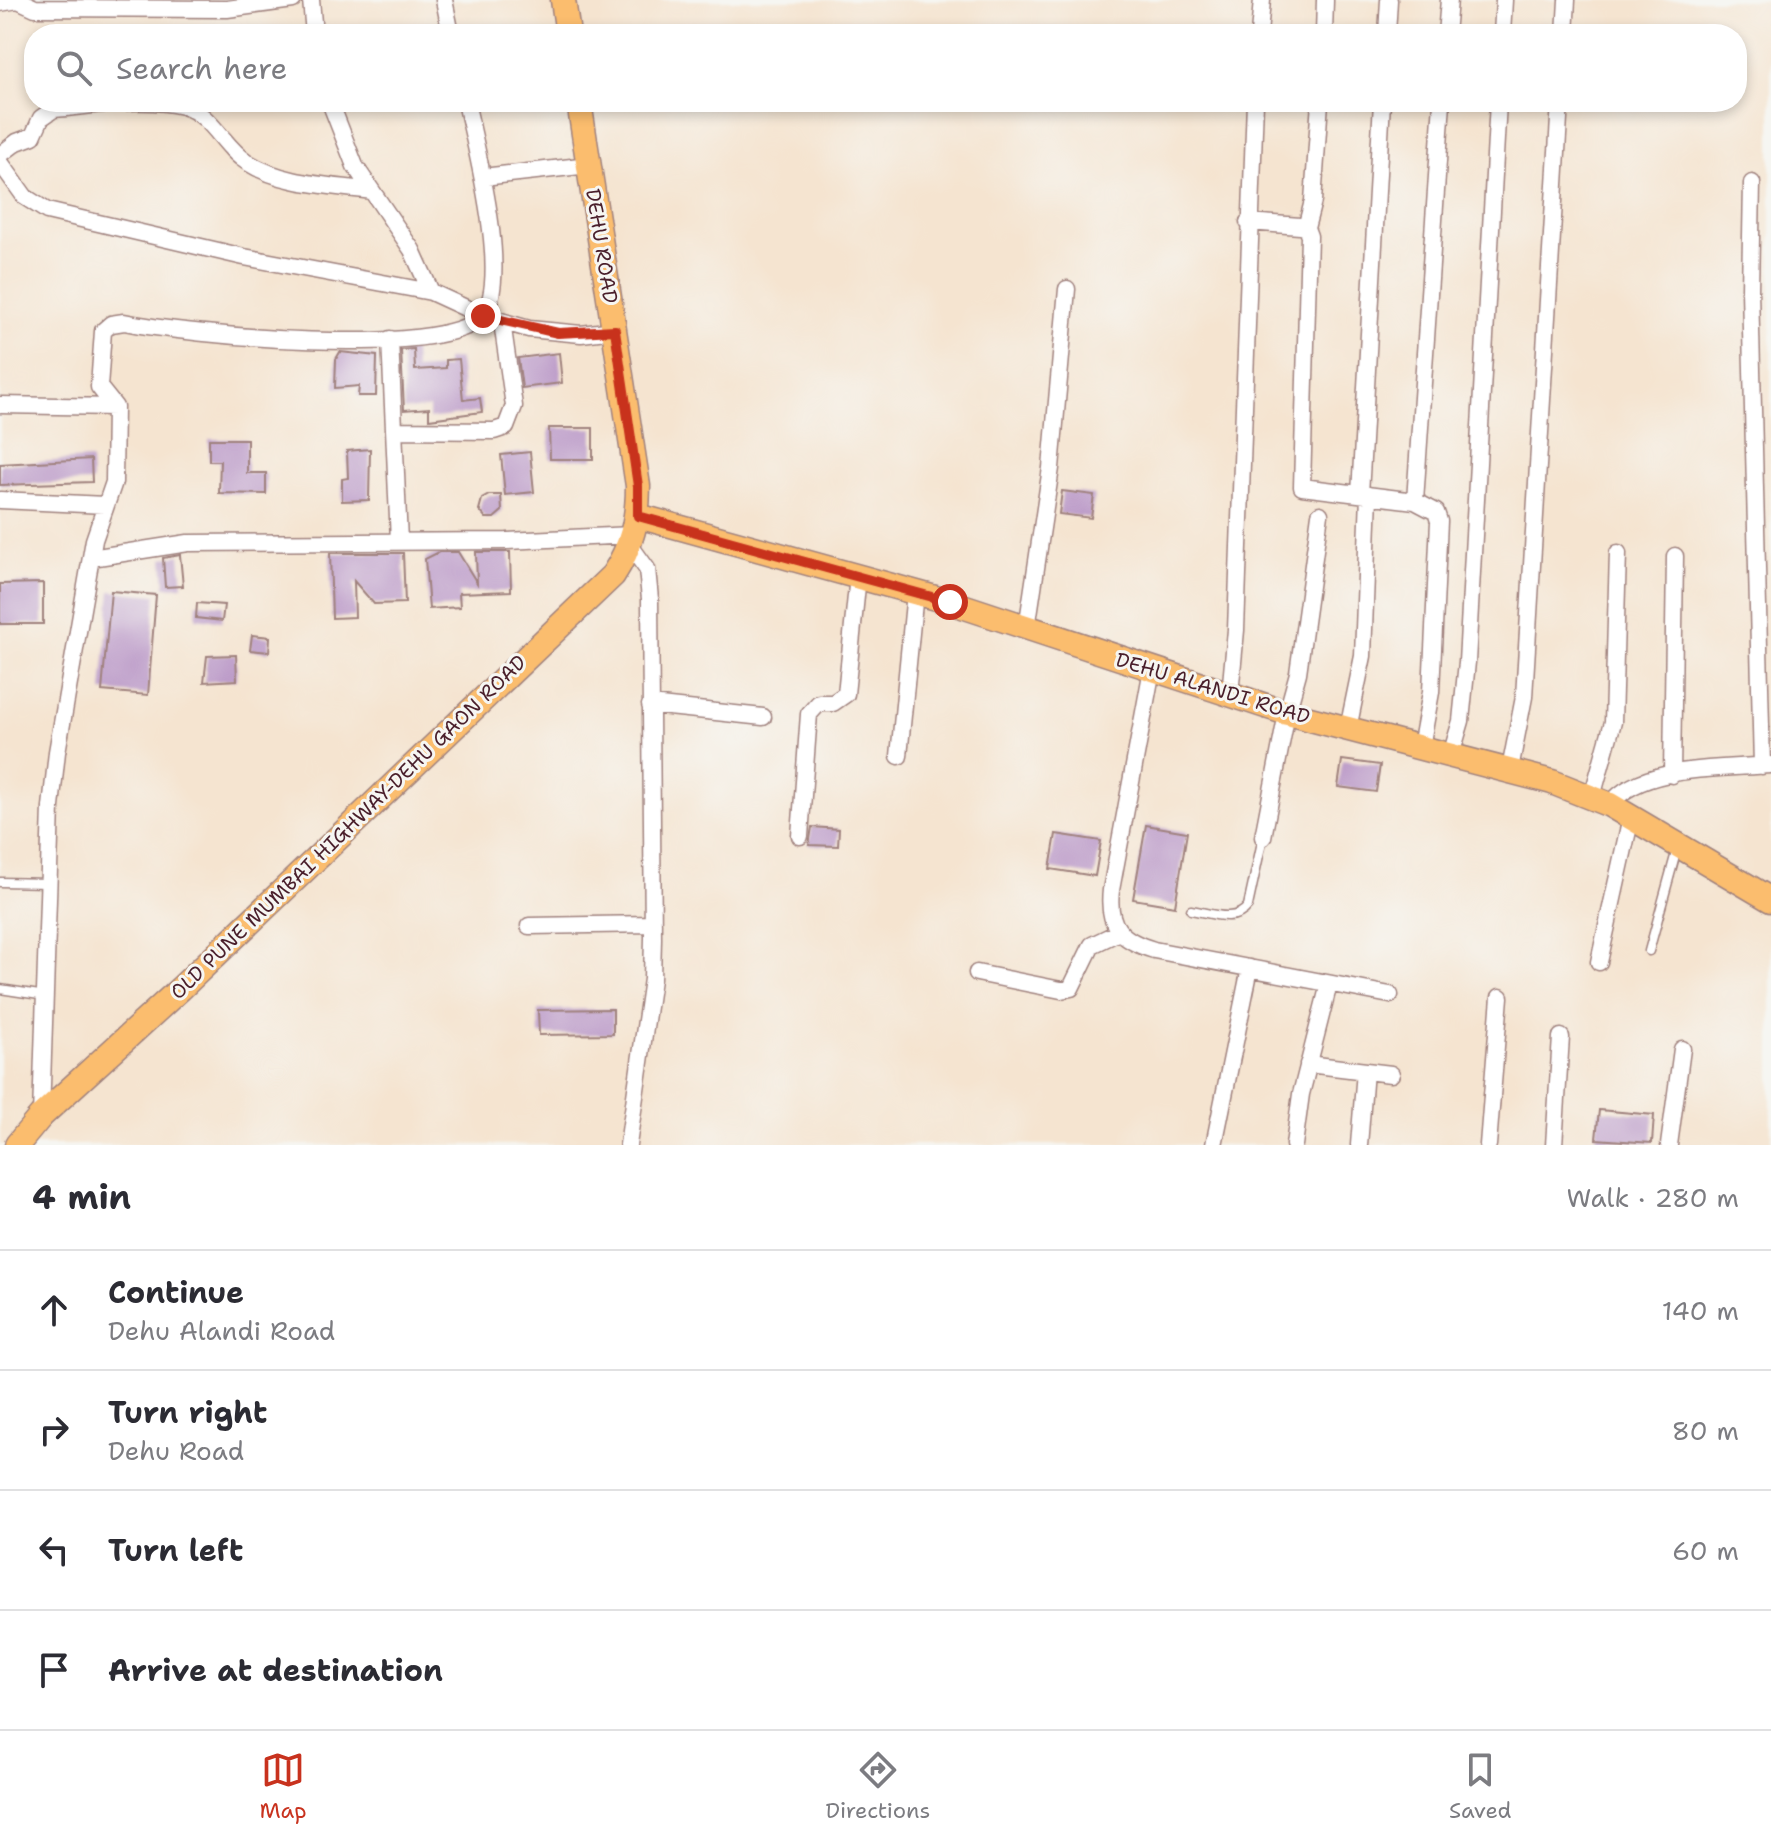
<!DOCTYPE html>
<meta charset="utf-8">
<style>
body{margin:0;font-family:"Shantell Sans",sans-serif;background:#f7f7f7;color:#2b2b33}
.stop{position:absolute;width:24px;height:24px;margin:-18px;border:6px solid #c8321e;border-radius:50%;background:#fff}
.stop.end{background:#c8321e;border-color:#fff;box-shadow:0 2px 8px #0008}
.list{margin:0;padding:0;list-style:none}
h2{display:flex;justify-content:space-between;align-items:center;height:104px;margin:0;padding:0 32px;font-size:34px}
h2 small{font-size:26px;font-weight:400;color:#7c7c81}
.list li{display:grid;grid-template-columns:52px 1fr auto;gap:24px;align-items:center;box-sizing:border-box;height:120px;padding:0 32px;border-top:2px solid #e1e1e2}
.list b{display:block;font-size:30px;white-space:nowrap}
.list p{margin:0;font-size:26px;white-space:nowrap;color:#7c7c81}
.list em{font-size:26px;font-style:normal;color:#7c7c81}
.icon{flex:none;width:44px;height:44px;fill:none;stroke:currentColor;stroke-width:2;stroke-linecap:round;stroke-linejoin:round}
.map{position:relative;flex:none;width:1771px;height:1145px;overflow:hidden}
.search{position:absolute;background:#fff;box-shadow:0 4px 12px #0003;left:24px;right:24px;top:24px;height:88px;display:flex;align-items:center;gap:20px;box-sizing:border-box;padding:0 28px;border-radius:32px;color:#7c7c81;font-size:30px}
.sheet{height:584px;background:#fff}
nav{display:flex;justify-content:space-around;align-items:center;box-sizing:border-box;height:112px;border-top:2px solid #e1e1e2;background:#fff;font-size:22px;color:#7c7c81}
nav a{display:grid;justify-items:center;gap:4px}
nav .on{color:#c8321e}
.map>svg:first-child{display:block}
</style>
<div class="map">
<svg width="1771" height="1145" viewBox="0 0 1771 1145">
<rect width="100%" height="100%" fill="#f6f6f2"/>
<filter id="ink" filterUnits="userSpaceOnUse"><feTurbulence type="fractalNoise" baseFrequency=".0125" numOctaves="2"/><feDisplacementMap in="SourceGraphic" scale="16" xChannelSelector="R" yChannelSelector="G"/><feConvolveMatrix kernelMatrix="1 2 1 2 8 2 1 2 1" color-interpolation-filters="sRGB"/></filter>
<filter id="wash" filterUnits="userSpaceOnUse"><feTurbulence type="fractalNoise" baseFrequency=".006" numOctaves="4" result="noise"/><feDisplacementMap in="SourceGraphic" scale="32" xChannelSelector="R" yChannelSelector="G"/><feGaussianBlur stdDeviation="1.8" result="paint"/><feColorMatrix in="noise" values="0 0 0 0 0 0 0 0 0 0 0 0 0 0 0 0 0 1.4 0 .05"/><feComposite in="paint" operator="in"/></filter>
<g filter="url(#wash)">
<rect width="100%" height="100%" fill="#f5e4d0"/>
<g id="blocks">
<path fill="#bb9ac8" d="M414,349L415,370L446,368V360L459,359L463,400L480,398L482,412L429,419V408L404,410L401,350Z
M340,352L377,356L376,396H358L359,386L335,388L336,359Z
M559,353L562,383L522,388L518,358Z
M549,428H593V459H550Z
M209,439H247V473H266V494L219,493L220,461H209Z
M370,449L369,500L342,501V479L348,478L347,451Z
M530,452L534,492L505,495L501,455Z
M91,459L92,482L0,485V464Z
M1062,491L1094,495L1091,518L1059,514Z
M489,495H501L502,511L494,518H486L479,510L482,499Z
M439,552H458L477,583L476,552H510L511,591L459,593L460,607L429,609L425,559Z
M330,553H403L405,603L374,604L354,581L355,617L332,618Z
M180,555L183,586L165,587L163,558Z
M43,583V624H0V584Z
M111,591L156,595L148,695L102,691Z
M197,603L224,605L222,621L196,618Z
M252,635L270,637L269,652L250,650Z
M236,655L237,680L204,682L207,656Z
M1342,760L1380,765L1376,792L1338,787Z
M1146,825L1187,832L1175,906L1133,899Z
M812,827L839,829L838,846L809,845Z
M1056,834L1101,841L1095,876L1050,869Z
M613,1009V1034L539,1035L538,1010Z
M1599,1110L1654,1115L1652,1143L1596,1139Z"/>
</g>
</g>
<g filter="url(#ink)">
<use href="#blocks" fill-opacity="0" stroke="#a0827e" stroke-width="2"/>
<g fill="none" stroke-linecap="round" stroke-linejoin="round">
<g stroke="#a0827e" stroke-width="11">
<path id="lane" d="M0,882L49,883
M1191,910C1211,913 1235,924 1248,906L1263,837
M1649,951L1677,849
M0,989L46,996"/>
</g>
<g stroke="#a0827e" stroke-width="19">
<path id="street" d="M18,0L35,8L227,9L293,0
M311,0L314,34
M444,0L451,34
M0,3L18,0
M1259,34L1262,0
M1324,34L1325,0
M1387,34L1389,0
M1446,34L1449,0
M1502,34L1504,0
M1565,34L1567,0
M330,102L355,166L412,250L431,292
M0,155L17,142L33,136L41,118L54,109C94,106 143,96 183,106C212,114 223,147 247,162C283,185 330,185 372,191
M0,162L25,197L47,211L244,257L431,292L483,316L529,329L581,334L615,330
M483,177L589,165
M1752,183L1750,290L1762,766
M1248,222L1300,226L1306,228L1309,236L1302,487L1415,501L1436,512L1439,521L1431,692L1421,747
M1306,228L1313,201L1320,102
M390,339L399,541
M0,405L115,407
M394,430L494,431L506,427L514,406L502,322
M1360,494L1382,102
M0,500L105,505
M1415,501L1442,102
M91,558L188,543L507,541L632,535
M1027,628L1051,468L1067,289
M1152,669L1111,890C1107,926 1120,940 1154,950L1390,995
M1230,694L1236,630L1255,102
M650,705L763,717
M1348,729L1363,656L1369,495
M1451,755L1461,721L1467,662L1498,102
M899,756L915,592
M1510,769L1524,697L1560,102
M1672,775L1675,556
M1592,797L1613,722L1618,553
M1610,805C1639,765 1723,769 1770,765
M800,836L809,714L819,703H833L846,694L858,576
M1263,837L1287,713L1298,673L1320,514
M529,926L653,924
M1599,962L1631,817
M977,973L1061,990L1071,988L1092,945L1117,933
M1308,1064L1391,1074
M41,1116L51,807L57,752L94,540L114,482L115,407L99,387L103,331L111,324L124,322C183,334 443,361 482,316C512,282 475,144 466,102
M628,1145L652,979L653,938L650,599L647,569L629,544
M1214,1145L1250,968
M1294,1145L1301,1094L1329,984
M1359,1145L1365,1071
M1488,1145L1500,997
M1554,1145L1561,1037
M1669,1145L1682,1049"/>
</g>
<g stroke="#a0827e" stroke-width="27">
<path id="primary" d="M563,0L568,34
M638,516L950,602L1287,713L1552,782L1610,805L1771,900
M17,1145L41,1116L180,989L613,575C632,546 638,519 638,486L579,102"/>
</g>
<use href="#lane" stroke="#fff" stroke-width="8"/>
<use href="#street" stroke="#fff" stroke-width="16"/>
<use href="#primary" stroke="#fbbd6e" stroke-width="24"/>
</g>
</g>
<g fill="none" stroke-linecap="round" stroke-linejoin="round" filter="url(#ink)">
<path stroke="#c8321e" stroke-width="10" d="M483,316L558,333L615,330L638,486V516L950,602"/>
</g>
<g text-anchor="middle" stroke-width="6" stroke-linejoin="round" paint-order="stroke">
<g font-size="20" fill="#4a1f2b" stroke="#f6f6f2">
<text transform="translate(602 246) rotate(81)" y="7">DEHU ROAD</text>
<text transform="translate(1213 688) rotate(17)" y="7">DEHU ALANDI ROAD</text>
<text transform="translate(348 827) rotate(-44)" y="7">OLD PUNE MUMBAI HIGHWAY-DEHU GAON ROAD</text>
</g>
</g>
</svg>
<div class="stop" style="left:950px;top:602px"></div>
<div class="stop end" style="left:483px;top:316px"></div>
<div class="search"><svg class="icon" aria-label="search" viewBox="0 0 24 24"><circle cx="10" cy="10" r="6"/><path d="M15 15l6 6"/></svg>Search here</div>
</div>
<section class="sheet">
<h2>4 min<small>Walk · 280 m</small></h2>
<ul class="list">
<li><svg class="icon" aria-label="ahead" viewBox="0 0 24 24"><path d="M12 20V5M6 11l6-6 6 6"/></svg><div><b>Continue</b><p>Dehu Alandi Road</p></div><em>140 m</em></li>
<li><svg class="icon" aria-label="right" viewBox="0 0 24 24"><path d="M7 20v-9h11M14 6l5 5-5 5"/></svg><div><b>Turn right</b><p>Dehu Road</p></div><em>80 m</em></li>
<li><svg class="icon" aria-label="left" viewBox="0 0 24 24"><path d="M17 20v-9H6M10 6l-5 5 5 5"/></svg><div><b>Turn left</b></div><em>60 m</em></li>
<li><svg class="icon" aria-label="arrive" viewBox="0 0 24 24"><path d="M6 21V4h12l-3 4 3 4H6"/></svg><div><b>Arrive at destination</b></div></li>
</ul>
</section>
<nav>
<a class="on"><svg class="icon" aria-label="map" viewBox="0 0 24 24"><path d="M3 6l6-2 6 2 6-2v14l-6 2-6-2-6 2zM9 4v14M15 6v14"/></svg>Map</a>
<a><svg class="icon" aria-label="directions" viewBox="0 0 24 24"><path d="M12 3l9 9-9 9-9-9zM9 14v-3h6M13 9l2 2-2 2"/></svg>Directions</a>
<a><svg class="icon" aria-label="saved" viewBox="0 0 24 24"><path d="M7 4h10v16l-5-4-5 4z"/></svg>Saved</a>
</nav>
